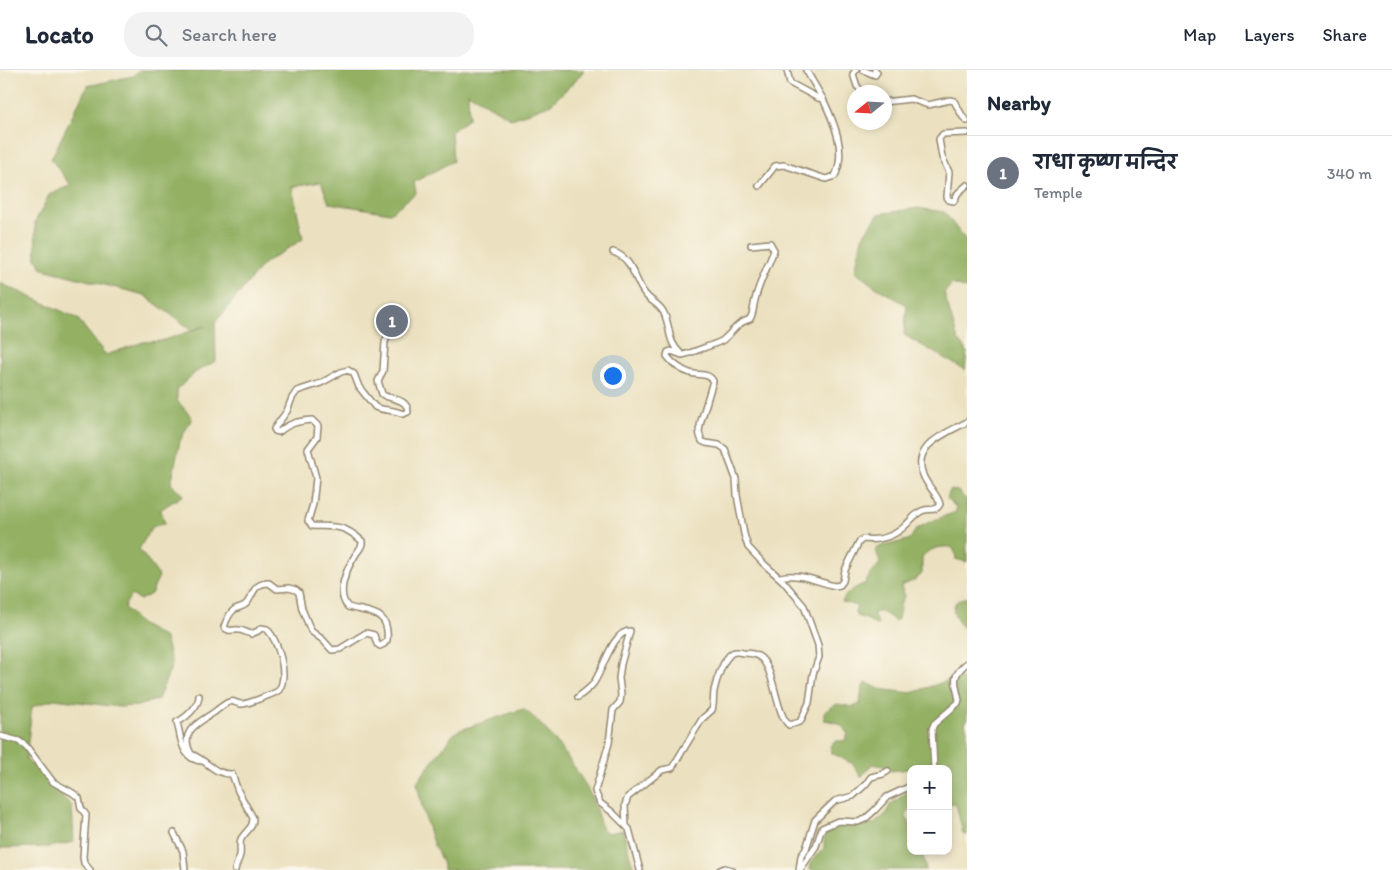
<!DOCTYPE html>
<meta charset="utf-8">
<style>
body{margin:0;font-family:Itim,"Playpen Sans Deva",sans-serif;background:#f2f2f3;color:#1f2937}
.controls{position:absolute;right:15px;bottom:15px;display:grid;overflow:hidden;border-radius:10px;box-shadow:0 2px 8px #0003}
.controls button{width:45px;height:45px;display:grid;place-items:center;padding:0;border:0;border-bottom:1px solid #e0e1e3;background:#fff;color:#1f2937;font:25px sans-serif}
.compass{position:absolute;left:847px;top:15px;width:45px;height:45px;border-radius:50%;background:#fff;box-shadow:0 2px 8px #0003;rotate:252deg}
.you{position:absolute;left:612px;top:305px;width:18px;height:18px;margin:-12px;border:4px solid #fff;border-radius:50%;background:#1a73e8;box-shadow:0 0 0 8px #1a73e833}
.badge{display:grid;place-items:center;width:32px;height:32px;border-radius:50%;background:#0b8043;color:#fff;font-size:16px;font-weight:700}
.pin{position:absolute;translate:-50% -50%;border:2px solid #fff;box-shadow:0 1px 5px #0006}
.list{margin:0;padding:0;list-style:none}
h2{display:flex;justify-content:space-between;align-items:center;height:65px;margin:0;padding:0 20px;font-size:21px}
h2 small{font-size:16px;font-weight:400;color:#747a83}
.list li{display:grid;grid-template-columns:32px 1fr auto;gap:15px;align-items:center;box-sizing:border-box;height:75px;padding:0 20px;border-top:1px solid #e0e1e3}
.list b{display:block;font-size:19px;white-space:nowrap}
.list p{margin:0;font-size:16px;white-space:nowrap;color:#747a83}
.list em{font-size:16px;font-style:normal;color:#747a83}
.icon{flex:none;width:28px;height:28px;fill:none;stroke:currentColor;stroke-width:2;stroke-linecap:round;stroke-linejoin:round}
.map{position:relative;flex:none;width:967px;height:800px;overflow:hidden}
header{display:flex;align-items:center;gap:30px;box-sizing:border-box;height:70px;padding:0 25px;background:#fff;border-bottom:1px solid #e0e1e3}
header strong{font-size:24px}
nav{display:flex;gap:28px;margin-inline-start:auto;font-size:18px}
.search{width:350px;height:45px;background:#f2f2f3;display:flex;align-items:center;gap:12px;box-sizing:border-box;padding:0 18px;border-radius:20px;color:#747a83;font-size:19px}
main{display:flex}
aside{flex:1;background:#fff}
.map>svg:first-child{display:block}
</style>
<header>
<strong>Locato</strong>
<div class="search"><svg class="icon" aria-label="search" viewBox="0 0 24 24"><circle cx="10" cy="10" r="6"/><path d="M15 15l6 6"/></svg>Search here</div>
<nav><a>Map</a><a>Layers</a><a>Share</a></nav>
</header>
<main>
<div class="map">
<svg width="967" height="800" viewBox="0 0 967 800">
<rect width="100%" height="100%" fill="#fbf7ec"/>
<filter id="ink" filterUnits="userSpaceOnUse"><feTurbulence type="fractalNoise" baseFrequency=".02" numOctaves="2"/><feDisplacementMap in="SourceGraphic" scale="10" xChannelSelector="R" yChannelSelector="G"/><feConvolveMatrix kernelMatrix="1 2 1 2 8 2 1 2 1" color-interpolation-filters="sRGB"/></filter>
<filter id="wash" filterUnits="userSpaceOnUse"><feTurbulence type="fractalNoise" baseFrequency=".0096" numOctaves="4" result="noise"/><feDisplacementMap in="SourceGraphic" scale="20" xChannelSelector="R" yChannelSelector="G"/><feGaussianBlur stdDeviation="1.12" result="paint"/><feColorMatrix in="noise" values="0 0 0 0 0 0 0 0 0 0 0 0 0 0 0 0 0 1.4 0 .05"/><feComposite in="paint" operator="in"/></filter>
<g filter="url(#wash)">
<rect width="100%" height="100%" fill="#ebe1c0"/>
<path fill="#93b063" stroke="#676d40" d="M140,0H584L578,8L551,34L512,49L468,23L469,48L451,62L453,91L414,112L416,123L390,143L329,133L321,112L292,117L303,169L263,194L215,253L216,291L196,302L177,319V330L192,348L180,371L171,414L183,425L160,440L165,453L152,457L139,479L159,506L151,524L140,530L131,525L124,537L140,554L165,568L172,595L158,629L138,636L119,637L54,629L32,637L26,689L72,736L74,772L49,777L1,778L0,780V213L77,248L106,285L143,272L161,271L206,256L192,260L144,225L43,199L36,189L35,152L49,125L71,115L51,89L87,16L133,6Z
M918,138L944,142L967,172V219L952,214L944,223L958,270L967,282L965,300L904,265L907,235L877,218L855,202L862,167L879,144Z
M950,420L958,421L967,430V492L955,489L956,488L954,480L951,477C941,476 928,479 922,487V504L915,510L901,516L904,526L901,533L898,549L895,551C888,546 882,539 874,543V547L879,554L875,555L869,550L857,546L855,543L857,536L842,532C846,522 856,517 866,513C868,505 876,500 880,493L876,480L879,477L908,470C913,467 912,464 915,461C921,454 947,445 956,442V437L947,429Z
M963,528H967V562C959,553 949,543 956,532Z
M955,605L967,612V651L965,653L967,660V765L963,764L956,734L948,733V699H911V702L908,699L891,701L889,697L872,694L861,707L853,694L832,683L830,676L836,671H844L848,665C843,653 836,652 824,650V642L837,634L853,637L860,634L862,618L866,612L879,619L911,623L950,610Z
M523,639C545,653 577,698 589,722C595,733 598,747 602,759L608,763L623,760L631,790L635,800H443C444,790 435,780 432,770C426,751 420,732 417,712L451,667L457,661Z
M911,719V739L908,740L906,747L911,755V781H922L926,800H809L813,789L824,779C824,774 824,767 826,763C833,747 861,752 874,754L886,744L890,735Z"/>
</g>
<g filter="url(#ink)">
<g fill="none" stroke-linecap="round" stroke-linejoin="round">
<g stroke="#93866f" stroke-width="8">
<path id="minor" d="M787,0L790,13L818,28L823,29L806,0
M856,0L853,4L857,16L862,22
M863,0L875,5L877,2L875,0
M884,32L911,29L928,35L950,30L954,31L963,47L967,51
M967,63L943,64L939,69L942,87L949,102L947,127L949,130L954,131L958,123L967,115
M759,116L775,96L784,95L826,109L835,106C847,81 834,52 823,29
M613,182C633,188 634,210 645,224C651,232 659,233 664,243C672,261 666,270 682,285L671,281L668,282L667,286C673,294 681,300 690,303C699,306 708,302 713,311L701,351L699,361L700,366L702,371L706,373L719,375L725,379L736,409L737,425L744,464L748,477L764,494L783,511L804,536L818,575L819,587L813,604L809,633L800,652L789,655C775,644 775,595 758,586C754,583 748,583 743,583C739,582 736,581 732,583C723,589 716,611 714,621C713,628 714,634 712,640L702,649L672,698L662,700L628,727L625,735L626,756
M682,285C685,285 721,272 723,270C734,261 735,254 750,249C754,242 753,237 755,230C759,212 768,197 774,180L770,173L751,175
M780,507C798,502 818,512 835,516L840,515L843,511L845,500L859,472L863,469C880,471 894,467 906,455C910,451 915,445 920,442C927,437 936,443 940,434C937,423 927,416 923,405C911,375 947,363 967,352
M199,626C199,636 186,648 177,652C181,667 181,690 202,691
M578,627C583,623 589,619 593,614C603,601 612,561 630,561L621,594L619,608L621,625L620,632L613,640L609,673L595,721L600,733L612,742L629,759L640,800
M0,666L19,671L26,676L53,712L73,723L79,728L81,738L86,745L83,787L84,793L90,800
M934,699L932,659L934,654L958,633L959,630C955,611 951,606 967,593
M174,763L183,781L185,800
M235,800C236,794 239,790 240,785C241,780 239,774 241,769C246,760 253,759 253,748L238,721L232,704C214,705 207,690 191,684C179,661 197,654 213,643C218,640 223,634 229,632C234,630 238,635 243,634C249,633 277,623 279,620C289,605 278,571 267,559L261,558L258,561L251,564C247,563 243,560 239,560C232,559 229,563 224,557C226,551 229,543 235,539C239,537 243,537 246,534C254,526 252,513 269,513L277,519L289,518L296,520L299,523L302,539L311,561L323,570L332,580L340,579L366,563L374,565L377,574L380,576L384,574L387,570C390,540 369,543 348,537C335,523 347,498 356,484C359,479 363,477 362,471C343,454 336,457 312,456L308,451L313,434L316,408L308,379L317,367L318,356L312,350C299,351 289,353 279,362L275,361L274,359L287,341L292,328L297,321L321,313L341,302L348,300L354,304L359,317L375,337C384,341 393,339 403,344L408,342C408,330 394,329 385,326L382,324L378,311L383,301L385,272L390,260L389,252
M720,800L725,798L732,800
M799,800L801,786L806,779L815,750L835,731L853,726L865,715L871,707L883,704L888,701
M800,800L816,776L822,758L838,751L858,752L865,749L874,741L887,727L911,716"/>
</g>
<use href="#minor" stroke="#fff" stroke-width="5"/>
</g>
</g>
</svg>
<div class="controls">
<button>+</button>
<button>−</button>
</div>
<svg class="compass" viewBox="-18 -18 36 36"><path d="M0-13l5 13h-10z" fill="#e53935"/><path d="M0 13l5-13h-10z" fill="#747a83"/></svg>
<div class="you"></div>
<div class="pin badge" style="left:392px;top:251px;background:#6b7280">1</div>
</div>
<aside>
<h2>Nearby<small></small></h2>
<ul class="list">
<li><span class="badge" style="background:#6b7280">1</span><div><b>राधा कृष्ण मन्दिर</b><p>Temple</p></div><em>340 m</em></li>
</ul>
</aside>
</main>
